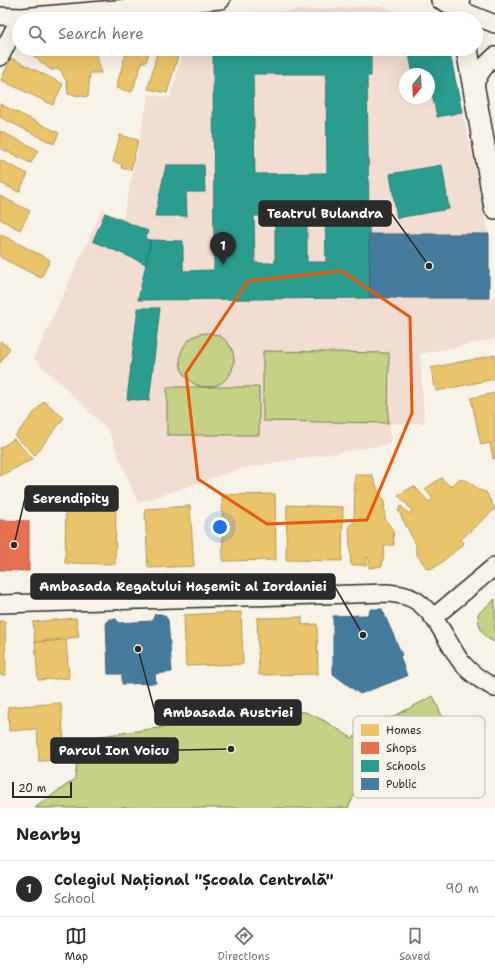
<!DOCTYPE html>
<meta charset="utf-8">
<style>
body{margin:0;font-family:"Shantell Sans",sans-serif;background:#f2f2f2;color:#222}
.compass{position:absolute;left:399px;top:68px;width:36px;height:36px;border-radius:50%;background:#fff;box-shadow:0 4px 16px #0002;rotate:198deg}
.scale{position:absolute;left:12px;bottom:10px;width:60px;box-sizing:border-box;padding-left:4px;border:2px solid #2b2b2b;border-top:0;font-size:11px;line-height:14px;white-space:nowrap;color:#2b2b2b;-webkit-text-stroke:3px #f7f3e8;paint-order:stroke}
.you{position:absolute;left:220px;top:527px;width:14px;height:14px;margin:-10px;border:3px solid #fff;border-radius:50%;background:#1a73e8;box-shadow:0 0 0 6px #1a73e833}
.badge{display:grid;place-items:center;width:26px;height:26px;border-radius:50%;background:#2b2b2b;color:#fff;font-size:13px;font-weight:700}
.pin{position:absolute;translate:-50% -33px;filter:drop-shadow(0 1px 2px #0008)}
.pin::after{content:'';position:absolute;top:21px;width:14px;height:12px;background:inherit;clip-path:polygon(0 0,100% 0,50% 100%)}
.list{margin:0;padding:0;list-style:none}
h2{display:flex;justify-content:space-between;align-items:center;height:52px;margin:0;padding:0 16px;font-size:17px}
h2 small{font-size:13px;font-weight:400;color:#767676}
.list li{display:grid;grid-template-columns:26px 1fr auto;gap:12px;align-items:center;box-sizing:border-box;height:56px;padding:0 16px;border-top:1px solid #e0e0e0}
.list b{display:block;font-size:15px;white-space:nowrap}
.list p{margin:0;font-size:13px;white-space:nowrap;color:#767676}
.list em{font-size:13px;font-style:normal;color:#767676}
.icon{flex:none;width:22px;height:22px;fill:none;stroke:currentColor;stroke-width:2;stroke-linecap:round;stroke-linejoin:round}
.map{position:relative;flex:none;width:495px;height:808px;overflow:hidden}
.search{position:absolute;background:#fff;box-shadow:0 4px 16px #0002;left:12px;right:12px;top:12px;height:44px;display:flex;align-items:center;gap:10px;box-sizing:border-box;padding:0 14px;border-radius:22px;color:#767676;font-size:15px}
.sheet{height:108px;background:#fff}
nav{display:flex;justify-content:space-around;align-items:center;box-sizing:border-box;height:56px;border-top:1px solid #e0e0e0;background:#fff;font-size:11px;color:#767676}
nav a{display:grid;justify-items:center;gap:2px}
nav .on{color:#2b2b2b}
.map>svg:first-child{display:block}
</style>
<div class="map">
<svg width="495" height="808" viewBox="0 0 495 808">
<rect width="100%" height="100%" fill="#f7f3e8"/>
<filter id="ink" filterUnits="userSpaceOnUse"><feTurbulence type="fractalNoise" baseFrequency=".025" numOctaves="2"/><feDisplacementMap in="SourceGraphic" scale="8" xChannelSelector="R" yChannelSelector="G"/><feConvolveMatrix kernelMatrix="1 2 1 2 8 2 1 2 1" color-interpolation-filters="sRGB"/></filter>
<g filter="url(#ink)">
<path fill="#f1ddd1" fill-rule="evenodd" d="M382,6L414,19H192L193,16Z
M184,49H449L489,234H369L370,298H489L495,297V339L420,354L424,423L390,424V444L243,468L138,503L108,430L34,358L102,210L123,219L149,94L170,98ZM405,74H429V98H405Z"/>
<path fill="#c5d185" stroke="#787e58" d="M180 360a27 27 0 1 1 54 0a27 27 0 1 1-54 0Z
M263,351L389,353L388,423L263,421Z
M167,387H259V435H167Z
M495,599V642C492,641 488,639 486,637C480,631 478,622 478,614Z
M433,696L442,716L390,741L367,769L348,808H36V807L75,779L80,739L286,710L305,712L323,720L352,738Z"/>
<path fill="#e9c46a" stroke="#b09657" d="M25,49H96L101,73H90L88,97L68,94L67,83L60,69L51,70Z
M127,49H150L146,62H142L132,92L116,88Z
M158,49H180L167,93L148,89Z
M11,58L63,84L53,105L1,80Z
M0,104L59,133L54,144L0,117Z
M0,131L38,150L31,163L0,148Z
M120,135L138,140L131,170L121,168L122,164L113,162Z
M0,160L28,174L19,192L0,183Z
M0,196L30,211L20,230L0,219Z
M0,234L50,260L41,278L0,257Z
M0,341L10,348L0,363Z
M495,355V379L436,391L431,368Z
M495,393V458L493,459L490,443L481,445L471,398Z
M44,401L64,418L35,455L15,436Z
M14,439L33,459L0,476V448Z
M355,475H372L380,495L384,499L385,519L393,530L394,545H385L382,566L369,568V558L367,557L366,565H351L349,526L354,522Z
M441,478L451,487L459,479L468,481L479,490L486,492L495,509L460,540L464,544L434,568L427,569L416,553V545L398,510L401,506L409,514L412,510L398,495L414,486L429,502L433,499L425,489Z
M275,494L276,560L223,561L222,495Z
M66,499L116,500L115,564L65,563Z
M287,505L343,507L342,561L286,560Z
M190,506L194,566L148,568L145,509Z
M241,612L243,664L186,666L184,615Z
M302,617V625L317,624L318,674L259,675L257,618Z
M76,618L79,637L35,642L33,622Z
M0,621H5L6,675H0Z
M66,640L69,678L38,680L35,642Z
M61,703L65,760L39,761L37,729L9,731L8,707Z"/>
<path fill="#e76f51" stroke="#af5b46" d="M0,520L29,521V571L0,570Z"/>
<path fill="#2a9d8f" stroke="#2a7b71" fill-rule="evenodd" d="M213,49H367V55H371V76H367L370,298L138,300L151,240L183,241V271L214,270ZM253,74H326L327,173L255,174ZM307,215H325L326,262H307ZM254,216H275V263H255Z
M408,49H449L462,112L437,117L432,94L429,95V74H413Z
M166,165H204L205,192H186L187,216H155Z
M442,165L449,209L397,218L390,174Z
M105,213L148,231L145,239L151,240L146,264L93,241Z
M138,308H160L149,401L127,399Z"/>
<path fill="#457b9d" stroke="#3d637b" d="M369,234H489V298H370Z
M371,609H382L402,655L400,656L407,676L360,694L333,674V616L367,615Z
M155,614H161L165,616L168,620L172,672L155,674L156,683L122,684V674H108L106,623L109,619H116L119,623L152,621Z"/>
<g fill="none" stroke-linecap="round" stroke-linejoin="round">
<g stroke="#2b2b2b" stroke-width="20">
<path id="minor" d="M440,0L460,10L495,24
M0,16L21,17L221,0
M0,57L19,20
M473,87C479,75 484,65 495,56
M0,604L388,593C397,594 407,595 415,600C432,611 441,629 451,646C455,652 458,659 463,664C472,675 483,681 495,688
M434,617L495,566"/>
</g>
<g stroke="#2b2b2b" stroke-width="24">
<path id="tertiary" d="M458,0L462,19
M467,49L495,208"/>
</g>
<use href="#minor" stroke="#f7f3e8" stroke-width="17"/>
<use href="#tertiary" stroke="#f7f3e8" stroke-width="21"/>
</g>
</g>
<path fill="none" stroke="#e8590c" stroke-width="3" stroke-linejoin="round" d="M342,271L410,317L412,413L367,520L267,524L198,479L186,373L248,281Z"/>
<rect x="353" y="716" width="132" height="82" rx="6" fill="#f7f3e8" stroke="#bab7af" stroke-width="1"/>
<rect x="361" y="724" width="18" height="12" fill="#e9c46a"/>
<rect x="361" y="742" width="18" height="12" fill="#e76f51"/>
<rect x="361" y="760" width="18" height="12" fill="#2a9d8f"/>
<rect x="361" y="778" width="18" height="12" fill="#457b9d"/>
<g font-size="11" fill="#2b2b2b">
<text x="386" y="734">Homes</text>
<text x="386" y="752">Shops</text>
<text x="386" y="770">Schools</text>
<text x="386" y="788">Public</text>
</g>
<path fill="none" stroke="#2b2b2b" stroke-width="1.5" d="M429 266L391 213M14 545L25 498M363 635L335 587M138 649L155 712M231 749L178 750"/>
<g fill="#2b2b2b" stroke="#f7f3e8" stroke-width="1.5">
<circle cx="429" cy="266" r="4"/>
<circle cx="14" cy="545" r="4"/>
<circle cx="363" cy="635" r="4"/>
<circle cx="138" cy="649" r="4"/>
<circle cx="231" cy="749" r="4"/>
</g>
<g fill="#2b2b2b" stroke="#2b2b2b" stroke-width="1.5">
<rect x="259" y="201" width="132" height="25" rx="4"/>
<rect x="25" y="486" width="93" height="25" rx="4"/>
<rect x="31" y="574" width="304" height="25" rx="4"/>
<rect x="155" y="700" width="146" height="25" rx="4"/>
<rect x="51" y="738" width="127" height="25" rx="4"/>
</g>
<g font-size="13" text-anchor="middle" font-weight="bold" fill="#fff">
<text x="325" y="218">Teatrul Bulandra</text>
<text x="71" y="503">Serendipity</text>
<text x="183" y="591">Ambasada Regatului Haşemit al Iordaniei</text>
<text x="228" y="717">Ambasada Austriei</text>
<text x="114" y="755">Parcul Ion Voicu</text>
</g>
</svg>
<svg class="compass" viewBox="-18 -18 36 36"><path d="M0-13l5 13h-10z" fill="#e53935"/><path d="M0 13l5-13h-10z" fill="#767676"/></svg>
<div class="scale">20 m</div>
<div class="you"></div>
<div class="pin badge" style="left:223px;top:265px">1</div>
<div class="search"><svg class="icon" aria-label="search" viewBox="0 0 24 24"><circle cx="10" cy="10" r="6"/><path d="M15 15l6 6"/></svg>Search here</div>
</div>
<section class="sheet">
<h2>Nearby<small></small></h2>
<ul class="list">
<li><span class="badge">1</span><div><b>Colegiul Național &quot;Școala Centrală&quot;</b><p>School</p></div><em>90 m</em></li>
</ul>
</section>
<nav>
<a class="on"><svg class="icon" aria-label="map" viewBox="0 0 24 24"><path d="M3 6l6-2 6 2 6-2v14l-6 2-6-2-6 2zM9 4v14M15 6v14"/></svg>Map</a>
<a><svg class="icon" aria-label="directions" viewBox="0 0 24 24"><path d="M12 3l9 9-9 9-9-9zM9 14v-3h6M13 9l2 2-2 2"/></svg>Directions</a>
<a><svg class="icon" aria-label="saved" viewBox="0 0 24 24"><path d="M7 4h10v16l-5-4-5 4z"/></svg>Saved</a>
</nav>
